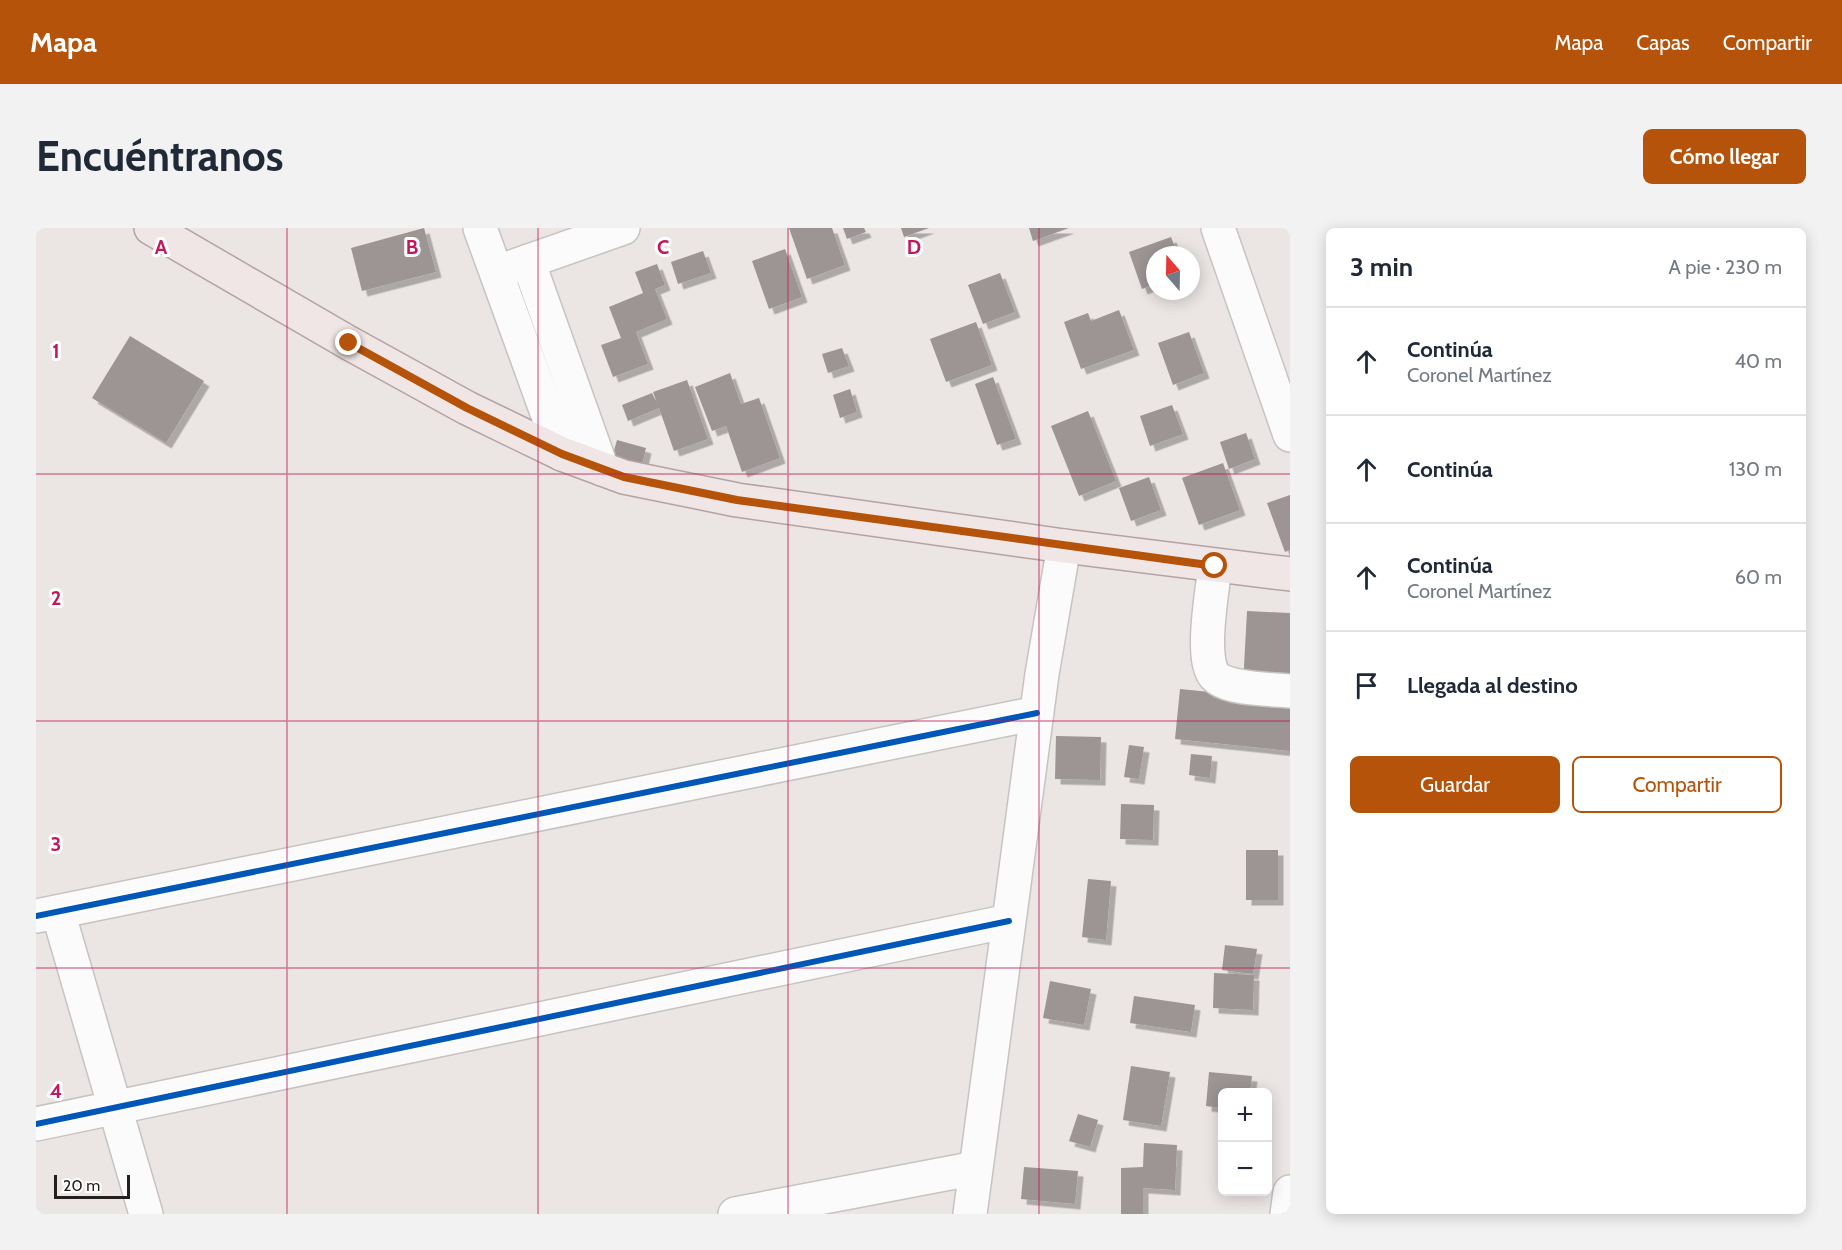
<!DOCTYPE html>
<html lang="es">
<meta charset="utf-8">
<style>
body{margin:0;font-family:Cabin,sans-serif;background:#f2f2f3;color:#1f2937}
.controls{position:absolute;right:18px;bottom:18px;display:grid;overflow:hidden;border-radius:9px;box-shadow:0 3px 15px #0003}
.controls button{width:54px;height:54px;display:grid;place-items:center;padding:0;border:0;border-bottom:2px solid #e0e1e3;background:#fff;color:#1f2937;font:30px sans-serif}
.compass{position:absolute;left:1110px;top:18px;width:54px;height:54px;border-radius:50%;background:#fff;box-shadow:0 3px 15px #0003;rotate:340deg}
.scale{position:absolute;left:18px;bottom:15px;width:76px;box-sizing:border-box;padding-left:6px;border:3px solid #252020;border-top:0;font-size:16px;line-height:21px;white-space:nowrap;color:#252020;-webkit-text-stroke:4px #fff;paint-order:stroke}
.stop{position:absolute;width:18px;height:18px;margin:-14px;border:4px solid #b45309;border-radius:50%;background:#fff}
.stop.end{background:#b45309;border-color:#fff;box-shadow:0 2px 6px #0008}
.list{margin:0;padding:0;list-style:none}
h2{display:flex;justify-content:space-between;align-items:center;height:78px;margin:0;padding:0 24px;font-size:26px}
h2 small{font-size:20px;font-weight:400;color:#747a83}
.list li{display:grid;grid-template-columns:39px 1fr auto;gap:18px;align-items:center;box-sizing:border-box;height:108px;padding:0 24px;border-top:2px solid #e0e1e3}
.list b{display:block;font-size:22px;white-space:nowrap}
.list p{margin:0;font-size:20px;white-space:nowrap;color:#747a83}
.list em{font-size:20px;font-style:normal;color:#747a83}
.actions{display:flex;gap:12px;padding:18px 24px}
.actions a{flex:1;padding:14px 0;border:2px solid #b45309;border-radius:9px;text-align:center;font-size:21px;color:#b45309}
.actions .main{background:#b45309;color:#fff}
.icon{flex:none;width:33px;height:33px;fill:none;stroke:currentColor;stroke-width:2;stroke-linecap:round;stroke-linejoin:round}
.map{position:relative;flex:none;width:1254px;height:986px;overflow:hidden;border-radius:9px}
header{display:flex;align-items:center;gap:36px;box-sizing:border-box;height:84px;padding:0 30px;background:#b45309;color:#fff}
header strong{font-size:28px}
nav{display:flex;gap:33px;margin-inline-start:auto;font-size:21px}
.intro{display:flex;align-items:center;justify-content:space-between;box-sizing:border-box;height:144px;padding:0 36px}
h1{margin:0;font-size:42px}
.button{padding:15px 27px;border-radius:9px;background:#b45309;color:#fff;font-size:21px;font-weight:700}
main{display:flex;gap:36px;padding:0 36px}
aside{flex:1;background:#fff;border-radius:9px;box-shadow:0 3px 15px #0003}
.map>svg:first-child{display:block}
</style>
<header>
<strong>Mapa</strong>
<nav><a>Mapa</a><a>Capas</a><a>Compartir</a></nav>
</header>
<div class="intro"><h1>Encuéntranos</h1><a class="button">Cómo llegar</a></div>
<main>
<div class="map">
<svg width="1254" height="986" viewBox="0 0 1254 986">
<defs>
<filter id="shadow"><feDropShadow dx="5.5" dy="5.5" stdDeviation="0" flood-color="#0004"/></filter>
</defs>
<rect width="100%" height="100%" fill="#ebe5e4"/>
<path fill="#9d9494" filter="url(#shadow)" d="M388,0L400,44L326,63L315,20Z
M753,0H796L809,37L771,51Z
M807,0H828L830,4L811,11Z
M865,0H893L868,9Z
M993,0H1033L997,13Z
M1135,9L1142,27H1119V56L1106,61L1093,24Z
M749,21L766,69L733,81L716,33Z
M667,23L675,45L642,56L635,34Z
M621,36L629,57L619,61L631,91L600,104L612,136L577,149L565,117L585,110L573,79L607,65L599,44Z
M964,45L979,84L947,96L932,57Z
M1083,82L1098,122L1045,141L1028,94L1052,85L1055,93Z
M940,94L956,137L910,154L894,111Z
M1153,104L1168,145L1137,157L1122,115Z
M94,108L168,153L130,215L56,170Z
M806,120L813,138L792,145L786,126Z
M694,145L705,176L723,170L744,230L706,244L690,198L676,203L659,159Z
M957,149L980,211L961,217L939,156Z
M651,152L672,211L638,223L623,180L592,193L586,177L616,165L621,175L617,164Z
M814,161L821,184L804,190L797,167Z
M1136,177L1147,206L1114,218L1104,188Z
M1052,183L1080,253L1043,268L1015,198Z
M1210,205L1219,231L1193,241L1184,214Z
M581,212L610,220L605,241L575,233Z
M1187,235L1204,282L1163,297L1146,250Z
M1113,249L1125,282L1095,293L1083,260Z
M1254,267V322L1249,324L1231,275Z
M1211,383L1254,385V459L1207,457Z
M1144,461L1254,472V523L1139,511Z
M1020,508L1065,509L1064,552L1019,551Z
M1093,517L1108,519L1103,551L1088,549Z
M1155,526L1176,528L1174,550L1153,547Z
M1085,576L1118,577L1117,612L1084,611Z
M1210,622H1242V672H1210Z
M1052,651L1075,653L1070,712L1046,709Z
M1189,717L1221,721L1217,746L1186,742Z
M1178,745L1218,747L1217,782L1177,780Z
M1014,753L1055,761L1048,797L1007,790Z
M1098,768L1159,777L1155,804L1094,795Z
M1095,838L1134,844L1125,898L1087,892Z
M1173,844L1216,848L1214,864H1186V880L1170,878Z
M1042,886L1062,892L1054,919L1033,913Z
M1108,915L1141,917L1139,962L1107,960V986H1085V940L1107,939Z
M988,939L1042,943L1039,976L985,971Z"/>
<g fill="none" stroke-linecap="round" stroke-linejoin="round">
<g stroke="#c8c3c2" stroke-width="36">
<path id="minor" d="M444,0L526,226
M1182,0L1254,207
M492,33L566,241
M473,40L587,0
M1179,338C1177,360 1162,437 1181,450C1197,462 1235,461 1254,463
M22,684L110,986
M0,688L1001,485
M0,896L973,693
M699,986L940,940
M934,986L1006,446L1028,318
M1251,986L1254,964"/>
</g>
<g stroke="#b5a3a3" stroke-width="36">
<path id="major" d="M115,0L313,115L431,180L526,226L588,249L701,272L1028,318L1254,346"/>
</g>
<use href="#minor" stroke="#fcfbfb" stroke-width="33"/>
<use href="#major" stroke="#efe6e5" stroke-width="33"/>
<g stroke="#fff" stroke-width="10">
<path id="cycleway" d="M0,688L1001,485
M0,896L973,693"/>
</g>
<use href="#cycleway" stroke="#0057b8" stroke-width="6"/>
</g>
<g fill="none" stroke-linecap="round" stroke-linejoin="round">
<path stroke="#b45309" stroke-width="8" d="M313,115L431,180L526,226L588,249L701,272L1179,338"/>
</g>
<path fill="none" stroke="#c2185b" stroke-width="1.5" stroke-opacity="0.55" d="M251,0V986M502,0V986M752,0V986M1003,0V986M0,246H1254M0,493H1254M0,740H1254"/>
<g font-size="20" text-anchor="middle" font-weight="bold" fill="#c2185b" stroke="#fff" stroke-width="6" stroke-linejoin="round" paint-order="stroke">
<text x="125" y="26">A</text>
<text x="376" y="26">B</text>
<text x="627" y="26">C</text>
<text x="878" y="26">D</text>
<text x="20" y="130">1</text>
<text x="20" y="377">2</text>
<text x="20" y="623">3</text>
<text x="20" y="870">4</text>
</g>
</svg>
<div class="controls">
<button>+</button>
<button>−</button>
</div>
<svg class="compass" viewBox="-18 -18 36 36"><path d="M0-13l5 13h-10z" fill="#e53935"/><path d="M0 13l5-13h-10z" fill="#747a83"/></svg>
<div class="scale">20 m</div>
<div class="stop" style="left:1179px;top:338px"></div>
<div class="stop end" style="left:313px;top:115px"></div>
</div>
<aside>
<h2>3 min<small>A pie · 230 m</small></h2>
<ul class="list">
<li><svg class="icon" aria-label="ahead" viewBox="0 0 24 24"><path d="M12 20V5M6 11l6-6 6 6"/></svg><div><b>Continúa</b><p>Coronel Martínez</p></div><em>40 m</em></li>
<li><svg class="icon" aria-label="ahead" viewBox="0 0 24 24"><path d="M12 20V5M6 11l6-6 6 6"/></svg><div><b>Continúa</b></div><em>130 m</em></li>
<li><svg class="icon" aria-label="ahead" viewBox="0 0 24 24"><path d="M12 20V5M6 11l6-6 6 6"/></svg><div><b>Continúa</b><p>Coronel Martínez</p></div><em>60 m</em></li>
<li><svg class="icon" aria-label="arrive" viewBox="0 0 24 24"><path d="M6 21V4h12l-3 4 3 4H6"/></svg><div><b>Llegada al destino</b></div></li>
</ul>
<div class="actions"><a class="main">Guardar</a><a>Compartir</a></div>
</aside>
</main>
